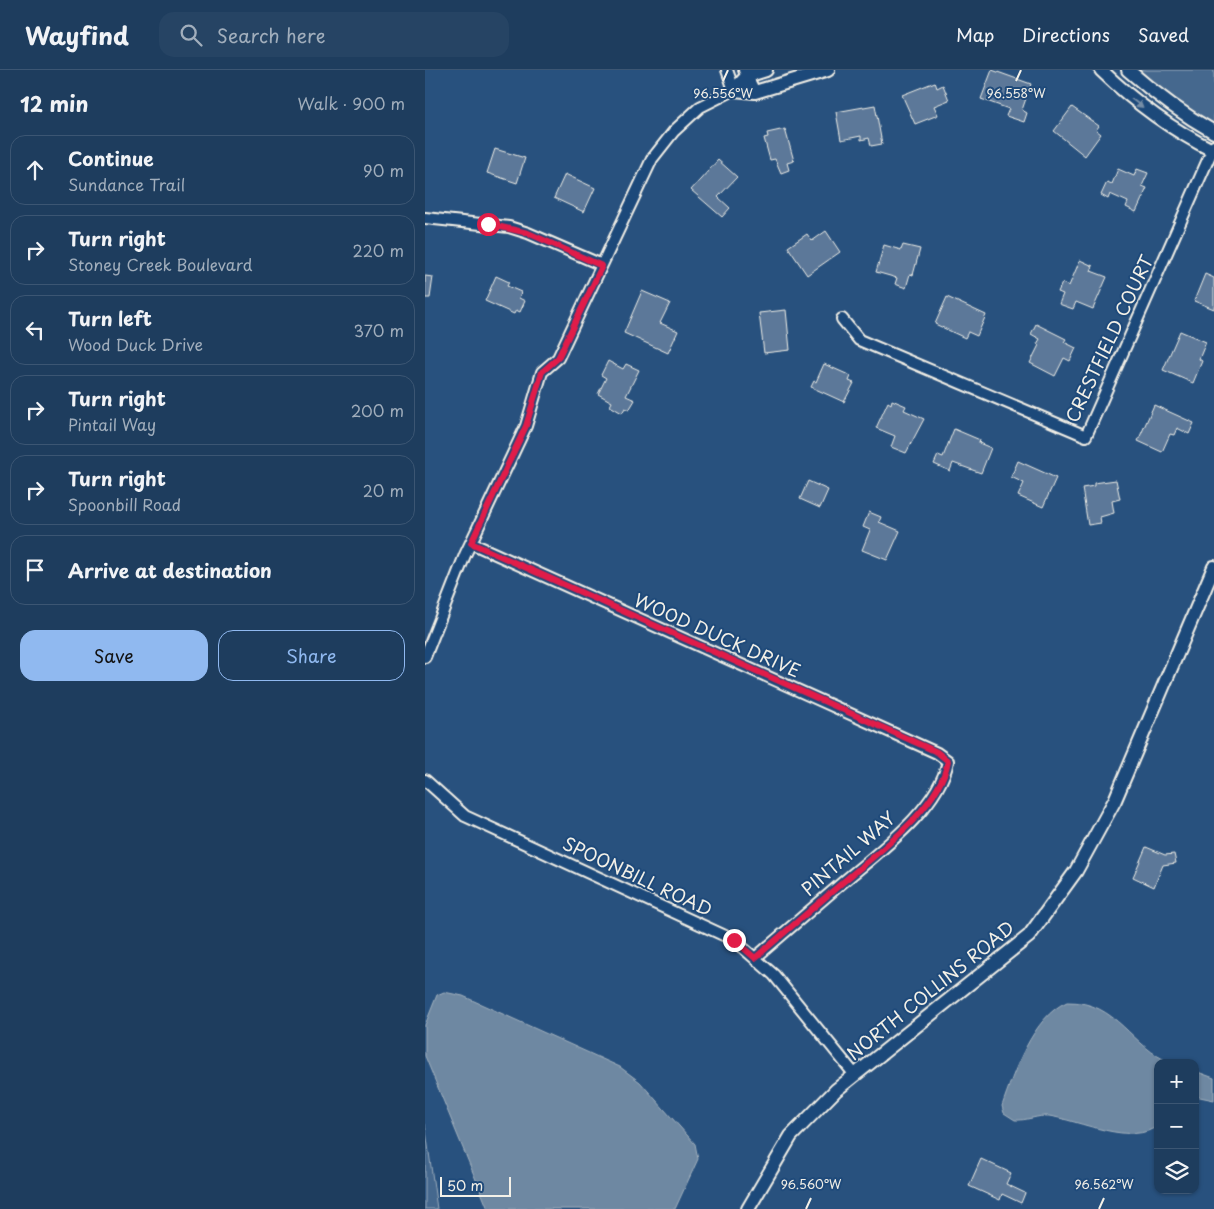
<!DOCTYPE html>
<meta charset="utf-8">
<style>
body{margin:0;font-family:"Playpen Sans",sans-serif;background:#264464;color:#f1f3f6}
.controls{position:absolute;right:15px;bottom:15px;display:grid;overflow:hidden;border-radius:10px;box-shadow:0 1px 4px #0004}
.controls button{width:45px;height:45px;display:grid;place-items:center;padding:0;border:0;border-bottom:1px solid #3c5673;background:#1e3d5e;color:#f1f3f6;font:25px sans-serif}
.scale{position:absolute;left:15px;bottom:12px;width:71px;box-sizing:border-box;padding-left:5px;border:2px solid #f4f1e8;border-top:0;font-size:14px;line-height:18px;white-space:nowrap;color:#f4f1e8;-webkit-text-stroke:4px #1f4a7a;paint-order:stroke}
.stop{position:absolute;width:15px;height:15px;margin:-11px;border:4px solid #e11d48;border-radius:50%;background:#fff}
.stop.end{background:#e11d48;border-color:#fff;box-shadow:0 1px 5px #0008}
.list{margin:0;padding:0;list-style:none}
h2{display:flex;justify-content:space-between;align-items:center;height:65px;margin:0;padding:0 20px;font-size:21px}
h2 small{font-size:16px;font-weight:400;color:#a1aebc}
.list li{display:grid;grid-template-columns:32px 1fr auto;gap:15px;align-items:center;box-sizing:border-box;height:70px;margin:0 10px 10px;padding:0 10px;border:1px solid #3c5673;border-radius:15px}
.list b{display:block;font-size:19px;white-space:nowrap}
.list p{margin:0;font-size:16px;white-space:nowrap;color:#a1aebc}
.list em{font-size:16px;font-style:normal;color:#a1aebc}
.actions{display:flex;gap:10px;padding:15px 20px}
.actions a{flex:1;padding:11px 0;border:1px solid #90b9f0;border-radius:15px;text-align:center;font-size:18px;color:#90b9f0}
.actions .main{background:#90b9f0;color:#111}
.icon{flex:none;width:28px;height:28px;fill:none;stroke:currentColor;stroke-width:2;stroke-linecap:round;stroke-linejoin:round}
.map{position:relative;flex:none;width:789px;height:1139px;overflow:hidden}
header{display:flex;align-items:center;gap:30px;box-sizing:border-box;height:70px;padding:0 25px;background:#1e3d5e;border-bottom:1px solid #3c5673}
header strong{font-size:24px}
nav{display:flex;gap:28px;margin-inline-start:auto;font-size:18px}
.search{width:350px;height:45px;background:#264464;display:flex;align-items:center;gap:12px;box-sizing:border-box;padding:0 18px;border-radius:15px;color:#a1aebc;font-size:19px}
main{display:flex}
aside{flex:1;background:#1e3d5e}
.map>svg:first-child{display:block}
</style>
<header>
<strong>Wayfind</strong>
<div class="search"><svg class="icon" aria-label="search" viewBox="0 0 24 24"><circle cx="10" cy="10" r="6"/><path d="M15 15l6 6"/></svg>Search here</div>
<nav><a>Map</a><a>Directions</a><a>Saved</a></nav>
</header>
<main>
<aside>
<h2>12 min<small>Walk · 900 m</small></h2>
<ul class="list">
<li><svg class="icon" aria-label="ahead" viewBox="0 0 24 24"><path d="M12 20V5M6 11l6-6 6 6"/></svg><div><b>Continue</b><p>Sundance Trail</p></div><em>90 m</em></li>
<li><svg class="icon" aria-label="right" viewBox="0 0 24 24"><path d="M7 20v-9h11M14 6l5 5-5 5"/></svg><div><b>Turn right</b><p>Stoney Creek Boulevard</p></div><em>220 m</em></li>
<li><svg class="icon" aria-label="left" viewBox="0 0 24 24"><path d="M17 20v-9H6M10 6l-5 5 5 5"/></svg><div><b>Turn left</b><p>Wood Duck Drive</p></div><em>370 m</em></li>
<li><svg class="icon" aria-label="right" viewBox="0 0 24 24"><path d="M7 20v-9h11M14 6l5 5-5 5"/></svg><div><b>Turn right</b><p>Pintail Way</p></div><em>200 m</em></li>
<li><svg class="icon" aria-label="right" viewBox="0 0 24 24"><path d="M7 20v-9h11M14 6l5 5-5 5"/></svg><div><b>Turn right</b><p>Spoonbill Road</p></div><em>20 m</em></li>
<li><svg class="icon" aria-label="arrive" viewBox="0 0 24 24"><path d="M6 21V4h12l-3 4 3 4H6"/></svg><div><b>Arrive at destination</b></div></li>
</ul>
<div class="actions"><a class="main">Save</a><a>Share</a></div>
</aside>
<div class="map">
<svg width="789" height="1139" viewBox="0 0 789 1139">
<rect width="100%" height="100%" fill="#28517e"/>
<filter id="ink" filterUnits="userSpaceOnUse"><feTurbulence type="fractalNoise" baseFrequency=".02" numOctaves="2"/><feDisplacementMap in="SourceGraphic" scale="10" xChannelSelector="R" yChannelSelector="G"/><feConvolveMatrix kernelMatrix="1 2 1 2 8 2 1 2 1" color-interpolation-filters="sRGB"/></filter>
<g filter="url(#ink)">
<path fill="#45688e" stroke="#9cacbb" d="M708,0H789V55L734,23Z
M0,1054L12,1139H0Z"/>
<path fill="#6e88a2" stroke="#a4b2be" d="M19,922L38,926L195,997L215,1012L270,1074L273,1089L250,1139H63L0,986V955L12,925Z
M642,932C693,931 706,978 747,993H733V1055C709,1077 653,1050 624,1046C613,1045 601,1051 590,1050L579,1043L577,1036C588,1004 608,946 642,932Z
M770,1001L789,1008V1030L770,1026Z"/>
<path fill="#5b7899" stroke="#f4f1e8" d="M567,0L606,14L597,40L602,43L599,52L581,46L584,39L556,29Z
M510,12L512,18L518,15L524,30L509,36L513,45L490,54L477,25Z
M450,35L457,74L446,76L444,68L436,70V66L416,70L411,42Z
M647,37L674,56L671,60L676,64L660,86L629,61Z
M360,59L369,91L362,93L364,100L356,103L350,89L345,90L339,68L343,67L342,63Z
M70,79L100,88L92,113L62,103Z
M293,90L312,107L293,127L305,138L297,147L266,120Z
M693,99L709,106L712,99L723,103L717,116L722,118L711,142L701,137L703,132L685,124L683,129L676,125L682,112L687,114Z
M140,104L170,118L159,142L129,128Z
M401,161L415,182L382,205L363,177L382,164L387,171Z
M459,175L476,180L478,175L495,179L488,205L485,204L481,218L470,214L472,208L451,202Z
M655,190L668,196L666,201L682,207L668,239L651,232L648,239L634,234L638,224L633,222L637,213L644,216Z
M780,204L789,208V239L769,231Z
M0,206L8,207L5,228H0Z
M71,206L84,212L82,216L96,222L94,228L100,231L95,242L91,240L89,244L60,231Z
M217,221L245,233L235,253L253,261L243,283L199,263Z
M522,227L561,245L552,266L543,262L540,268L510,254Z
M361,240L365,280L339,283L334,243Z
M611,254L641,269L639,272L651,278L645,291L639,288L630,306L605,293L614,275L612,274L615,269L606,264Z
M755,261L781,272L774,289L777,291L768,313L738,300Z
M183,291L198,299L201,294L214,300L201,326L210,330L204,340L200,338L197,343L185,336L187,332L173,324L181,308L176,305Z
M399,294L426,306L424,311L429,313L419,332L386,317L389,311L391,312Z
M467,330L481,336L479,340L499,349L481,383L466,377L470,366L451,358L463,332L466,334Z
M729,335L769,353L764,364L752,358L749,365L745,364L737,382L713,371Z
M529,359L555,370L554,373L566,378L556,403L528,393L525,401L509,394L513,385L518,387Z
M593,391L631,408L618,437L593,426L599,413L586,407Z
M691,410L695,429L687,431L689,443L675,447L676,453L663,455L657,418L669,416V413Z
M383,411L403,420L395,438L375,429Z
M444,442L456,447L454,452L475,461L462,490L437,480L445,460L438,457Z
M721,777L740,785L749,784L751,793L738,795L729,817L708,807Z
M556,1089L586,1103L581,1114L600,1123L596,1133L577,1124L575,1130L544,1116Z"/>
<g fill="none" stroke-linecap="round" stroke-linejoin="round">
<g stroke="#f4f1e8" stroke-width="14">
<path id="minor" d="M319,0L330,22
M0,148L84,157L103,163L177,195
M417,249L434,270L661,366L789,76
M46,473L512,683L523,691C514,739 452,783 417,813C388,838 359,863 330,888
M0,587L40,485L101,356L117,302L133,288L227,89L249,61L275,37L309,20L302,0
M0,710L40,746L309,870L349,905L430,1005"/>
</g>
<g stroke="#f4f1e8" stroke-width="16">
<path id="tertiary" d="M676,0C710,33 747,60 789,81
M703,0C730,24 757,44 789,62
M309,20L330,22L403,0
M309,20L322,6L341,0
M323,1139L366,1066L411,1020L604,866L651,801L690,730L789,497"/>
</g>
<use href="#minor" stroke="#1f4a7a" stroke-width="10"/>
<use href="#tertiary" stroke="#1f4a7a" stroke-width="12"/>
</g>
<defs><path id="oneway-solid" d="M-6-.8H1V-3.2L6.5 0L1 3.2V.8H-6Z" transform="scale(1.25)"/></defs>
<use fill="#748da6" href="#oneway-solid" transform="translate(712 33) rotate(37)"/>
</g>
<g fill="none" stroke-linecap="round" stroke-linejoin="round" filter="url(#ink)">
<path stroke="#e11d48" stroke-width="6" d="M63,154L103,163L177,196L133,288L117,302L101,356L46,473L512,682L523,691C514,739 452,783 417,813C388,838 359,863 330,888L309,870"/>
</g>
<path fill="none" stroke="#f4f1e8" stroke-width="2" d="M298,11L303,0M591,11L596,0M381,1139L386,1128M674,1139L679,1128"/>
<g text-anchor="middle" stroke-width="4" stroke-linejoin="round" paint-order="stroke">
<g font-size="18" fill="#f4f1e8" stroke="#1f4a7a">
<text transform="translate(685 269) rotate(-65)" y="6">CRESTFIELD COURT</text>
<text transform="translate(292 566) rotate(24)" y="6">WOOD DUCK DRIVE</text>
<text transform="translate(424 784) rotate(-41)" y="6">PINTAIL WAY</text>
<text transform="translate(212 807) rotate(25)" y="6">SPOONBILL ROAD</text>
<text transform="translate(506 921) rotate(-39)" y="6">NORTH COLLINS ROAD</text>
</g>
</g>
<g font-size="12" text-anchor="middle" fill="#f4f1e8" stroke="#1f4a7a" stroke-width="4" stroke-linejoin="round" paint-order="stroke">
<text x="298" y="28">96.556°W</text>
<text x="591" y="28">96.558°W</text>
<text x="386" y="1119">96.560°W</text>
<text x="679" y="1119">96.562°W</text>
</g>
</svg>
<div class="controls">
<button>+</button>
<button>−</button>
<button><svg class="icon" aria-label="layers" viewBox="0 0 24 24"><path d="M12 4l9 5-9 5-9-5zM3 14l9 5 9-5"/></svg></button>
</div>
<div class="scale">50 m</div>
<div class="stop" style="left:63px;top:154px"></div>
<div class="stop end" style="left:309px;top:870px"></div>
</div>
</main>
